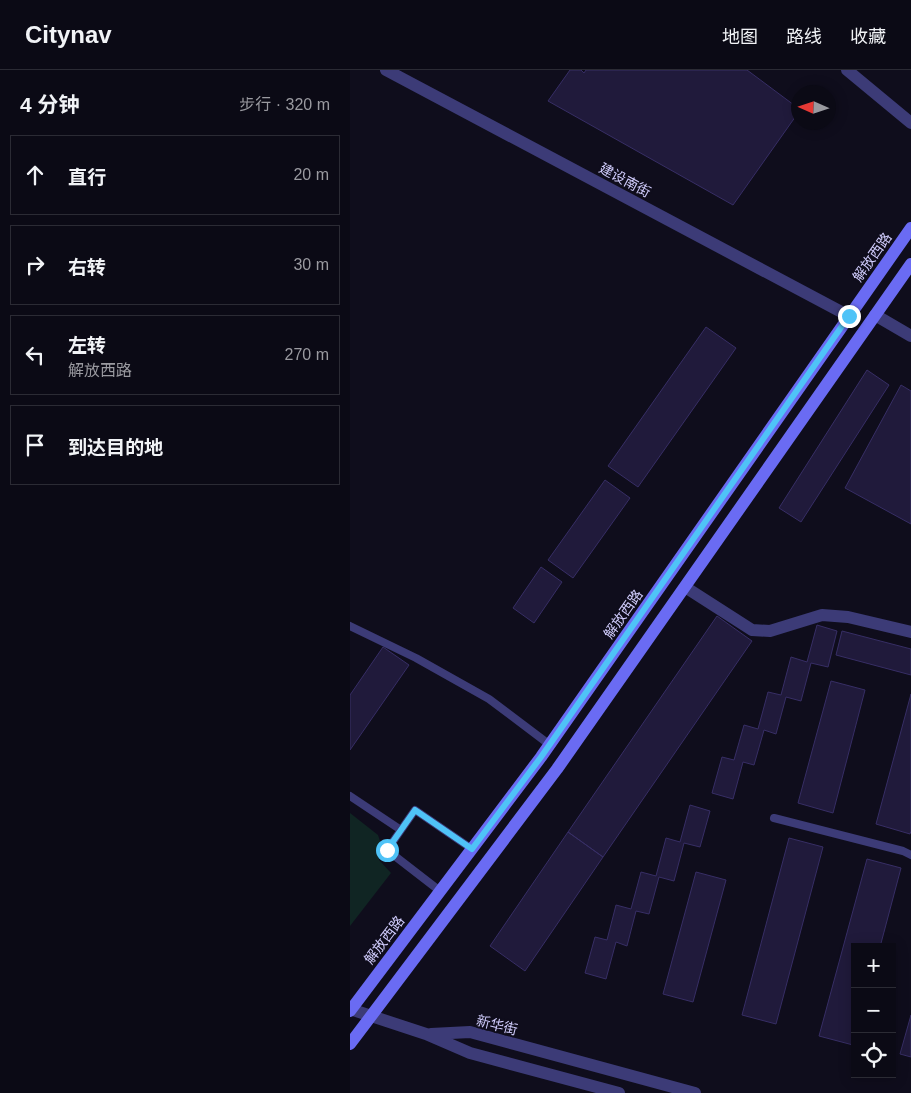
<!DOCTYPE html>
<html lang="zh">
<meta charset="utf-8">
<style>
body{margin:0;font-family:Helvetica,"Noto Sans SC",sans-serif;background:#191822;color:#f1f3f6}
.controls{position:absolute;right:15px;bottom:15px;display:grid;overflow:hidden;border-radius:0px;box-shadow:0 2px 12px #0003}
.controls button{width:45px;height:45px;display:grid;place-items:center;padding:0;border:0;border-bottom:1px solid #2b2b34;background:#0b0a15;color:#f1f3f6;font:25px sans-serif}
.compass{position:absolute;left:441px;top:15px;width:45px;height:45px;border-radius:50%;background:#0b0a15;box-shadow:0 2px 12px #0003;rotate:273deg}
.stop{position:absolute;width:15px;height:15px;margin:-11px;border:4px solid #4fc3f7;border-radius:50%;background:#fff}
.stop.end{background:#4fc3f7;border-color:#fff;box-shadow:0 1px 5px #0008}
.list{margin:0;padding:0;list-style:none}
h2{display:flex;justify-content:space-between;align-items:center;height:65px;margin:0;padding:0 20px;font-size:21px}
h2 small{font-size:16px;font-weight:400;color:#9a9aa0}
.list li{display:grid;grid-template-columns:32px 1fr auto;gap:15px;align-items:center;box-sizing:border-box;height:80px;margin:0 10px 10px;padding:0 10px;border:1px solid #2b2b34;border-radius:0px}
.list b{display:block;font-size:19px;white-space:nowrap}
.list p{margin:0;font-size:16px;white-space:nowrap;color:#9a9aa0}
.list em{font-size:16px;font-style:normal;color:#9a9aa0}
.icon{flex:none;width:28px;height:28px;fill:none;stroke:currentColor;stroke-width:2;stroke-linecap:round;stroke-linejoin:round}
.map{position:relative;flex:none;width:561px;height:1023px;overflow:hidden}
header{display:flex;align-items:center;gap:30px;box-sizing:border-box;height:70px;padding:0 25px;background:#0b0a15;border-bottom:1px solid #2b2b34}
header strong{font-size:24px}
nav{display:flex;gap:28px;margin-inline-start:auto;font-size:18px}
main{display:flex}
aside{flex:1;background:#0b0a15}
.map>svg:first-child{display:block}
</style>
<header>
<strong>Citynav</strong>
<nav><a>地图</a><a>路线</a><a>收藏</a></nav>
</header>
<main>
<aside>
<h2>4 分钟<small>步行 · 320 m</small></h2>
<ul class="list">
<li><svg class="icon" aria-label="ahead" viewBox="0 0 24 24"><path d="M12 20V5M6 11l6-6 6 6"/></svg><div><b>直行</b></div><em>20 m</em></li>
<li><svg class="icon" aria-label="right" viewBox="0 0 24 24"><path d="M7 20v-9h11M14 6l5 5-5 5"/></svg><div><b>右转</b></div><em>30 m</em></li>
<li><svg class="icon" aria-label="left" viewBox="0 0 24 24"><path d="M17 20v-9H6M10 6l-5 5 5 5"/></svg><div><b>左转</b><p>解放西路</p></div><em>270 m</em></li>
<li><svg class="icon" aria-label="arrive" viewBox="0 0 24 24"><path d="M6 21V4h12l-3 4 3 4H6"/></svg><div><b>到达目的地</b></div></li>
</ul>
</aside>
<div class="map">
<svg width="561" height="1023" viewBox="0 0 561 1023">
<rect width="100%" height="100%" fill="#0f0d1c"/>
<path fill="#102523" d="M0,743L28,765L31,774L29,790L41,803L0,856Z"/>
<path fill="#201a3b" stroke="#372e65" d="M220,0H231L234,3L236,0H397L448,38V43L383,135L198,31Z
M356,257L386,278L288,417L258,396Z
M517,300L539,315L451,452L429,438Z
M551,315L561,321V454L495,418Z
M255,410L280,428L223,508L198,490Z
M191,497L212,512L184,553L163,538Z
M367,546L402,571L253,787L218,762Z
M467,555L487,561L478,597L461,593L451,631L436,627L426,664L414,660L404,695L393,692L383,729L362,723L372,687L384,690L394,655L408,659L418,622L431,625L441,587L457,592Z
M492,561L561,579V605L486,585Z
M33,577L59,595L0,680V625Z
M481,611L515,620L483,743L448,733Z
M561,624V761L560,764L526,754Z
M340,735L360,741L350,777L334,773L324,811L309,807L299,844L286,841L277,876L266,872L256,909L235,903L245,867L257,870L266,835L281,839L291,802L306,806L316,768L330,772Z
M218,762L253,787L175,901L140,876Z
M439,768L473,777L426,954L392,945Z
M517,789L551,798L530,877H505L503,975L469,966Z
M346,802L376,810L343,932L313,924Z
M561,945V987L550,984Z"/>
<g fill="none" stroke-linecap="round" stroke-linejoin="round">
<path stroke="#3c3b77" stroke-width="8" d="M0,556L66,588L139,629L200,675
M0,726L51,760
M424,748L553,781L561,785
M90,821L37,780L65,740L122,779"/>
<path stroke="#3c3b77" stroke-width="12" d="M497,0L561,53
M525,245L561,266
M335,517L402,560L420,561L472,545L498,547L561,562"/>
<path stroke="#3c3b77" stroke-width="12" d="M36,0L499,246
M0,939L76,964L120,983L269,1023
M81,964L120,962L345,1023"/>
<path stroke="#6a6bf3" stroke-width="12" d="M0,941L191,687L561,158
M0,974L207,699L561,194"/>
</g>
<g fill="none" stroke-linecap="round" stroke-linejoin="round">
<path stroke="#4fc3f7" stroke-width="6" d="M37,780L65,740L122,779L191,687L499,246"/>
</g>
<g text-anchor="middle" stroke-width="4" stroke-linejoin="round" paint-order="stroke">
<g font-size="14" fill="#cfcbfb" stroke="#0f0d1c">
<text transform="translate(275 110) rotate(28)" y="5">建设南街</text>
<text transform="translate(522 187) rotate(-55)" y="5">解放西路</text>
<text transform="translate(273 544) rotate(-55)" y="5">解放西路</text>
<text transform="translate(34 870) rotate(-53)" y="5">解放西路</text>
<text transform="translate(147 955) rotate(14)" y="5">新华街</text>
</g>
</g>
</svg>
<div class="controls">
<button>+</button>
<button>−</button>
<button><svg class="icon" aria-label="locate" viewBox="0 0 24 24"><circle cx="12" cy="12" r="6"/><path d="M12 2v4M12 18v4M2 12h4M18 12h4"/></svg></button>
</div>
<svg class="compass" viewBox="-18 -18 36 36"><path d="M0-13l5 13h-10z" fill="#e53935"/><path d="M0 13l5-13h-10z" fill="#9a9aa0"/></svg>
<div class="stop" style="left:37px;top:780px"></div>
<div class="stop end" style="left:499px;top:246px"></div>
</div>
</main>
